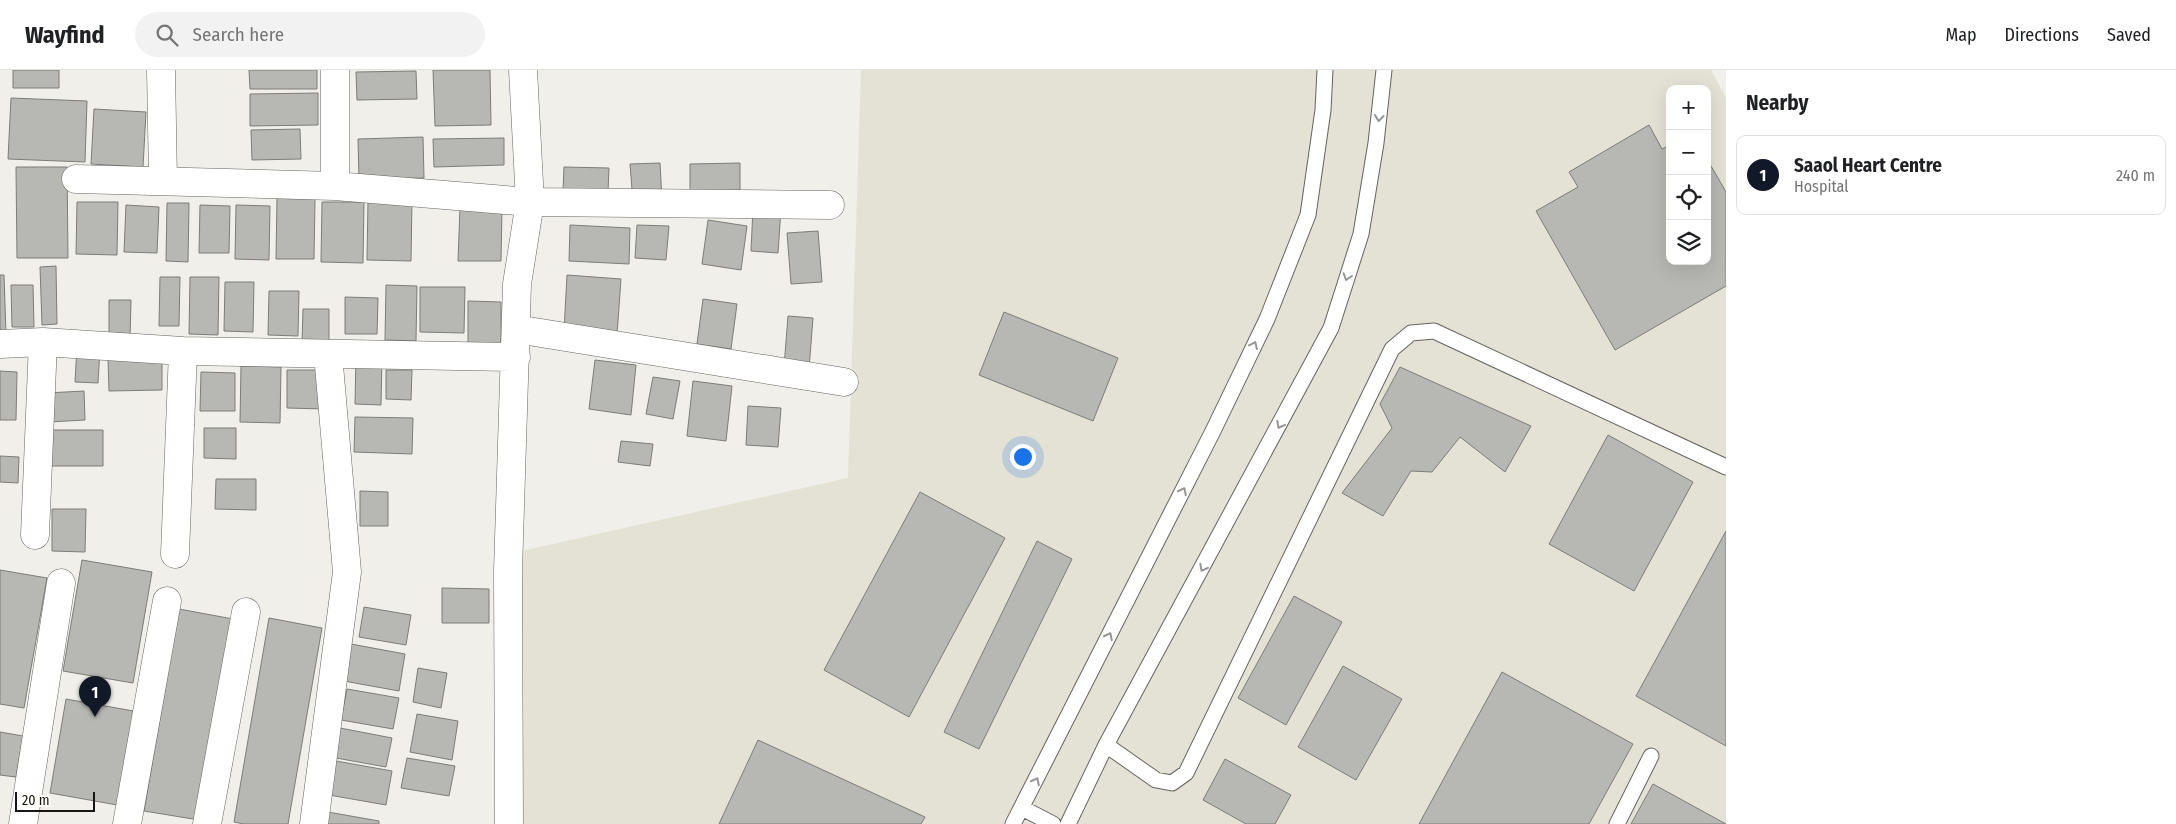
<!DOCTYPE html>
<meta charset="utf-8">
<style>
body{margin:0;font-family:"Fira Sans Condensed",sans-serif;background:#f2f2f2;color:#202124}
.controls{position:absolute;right:15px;top:15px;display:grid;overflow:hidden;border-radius:10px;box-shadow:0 5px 20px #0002}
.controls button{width:45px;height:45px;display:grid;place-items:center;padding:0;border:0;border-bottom:1px solid #e0e0e0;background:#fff;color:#202124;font:25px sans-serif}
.scale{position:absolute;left:15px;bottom:12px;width:80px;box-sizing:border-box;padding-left:5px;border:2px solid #171615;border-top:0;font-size:14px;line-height:18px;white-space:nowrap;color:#171615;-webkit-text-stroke:4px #fdfcf6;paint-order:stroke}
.you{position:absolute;left:1022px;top:386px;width:18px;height:18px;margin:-12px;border:4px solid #fff;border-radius:50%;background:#1a73e8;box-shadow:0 0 0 8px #1a73e833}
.badge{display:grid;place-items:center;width:32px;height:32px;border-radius:50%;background:#111827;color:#fff;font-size:16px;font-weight:700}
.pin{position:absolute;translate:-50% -41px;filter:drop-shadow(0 1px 2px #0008)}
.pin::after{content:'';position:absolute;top:26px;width:18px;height:15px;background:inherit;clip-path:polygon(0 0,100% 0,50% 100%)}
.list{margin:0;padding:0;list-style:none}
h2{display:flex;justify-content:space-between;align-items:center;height:65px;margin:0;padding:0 20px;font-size:21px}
h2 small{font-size:16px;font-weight:400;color:#757577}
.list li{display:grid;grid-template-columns:32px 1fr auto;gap:15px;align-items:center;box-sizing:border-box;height:80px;margin:0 10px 10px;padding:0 10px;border:1px solid #e0e0e0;border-radius:10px}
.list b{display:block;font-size:19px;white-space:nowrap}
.list p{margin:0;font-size:16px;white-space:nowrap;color:#757577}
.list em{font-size:16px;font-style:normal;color:#757577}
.icon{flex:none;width:28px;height:28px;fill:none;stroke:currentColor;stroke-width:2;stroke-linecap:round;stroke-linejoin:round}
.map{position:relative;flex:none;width:1726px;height:754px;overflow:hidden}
header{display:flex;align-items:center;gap:30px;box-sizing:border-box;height:70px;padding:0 25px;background:#fff;border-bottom:1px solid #e0e0e0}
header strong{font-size:24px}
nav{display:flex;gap:28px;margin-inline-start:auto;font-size:18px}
.search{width:350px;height:45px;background:#f2f2f2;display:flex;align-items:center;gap:12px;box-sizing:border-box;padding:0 18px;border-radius:28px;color:#757577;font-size:19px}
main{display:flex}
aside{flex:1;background:#fff}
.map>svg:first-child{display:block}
</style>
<header>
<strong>Wayfind</strong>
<div class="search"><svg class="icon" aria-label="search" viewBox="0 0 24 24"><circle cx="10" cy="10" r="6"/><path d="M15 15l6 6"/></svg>Search here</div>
<nav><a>Map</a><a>Directions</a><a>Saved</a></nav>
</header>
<main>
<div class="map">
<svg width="1726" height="754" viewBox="0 0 1726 754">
<rect width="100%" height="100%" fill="#f0efe9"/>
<path fill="#e4e2d5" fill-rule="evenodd" d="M861,0H1711L1726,28V754H518L499,486L848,408ZM1670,19H1707V191H1670Z"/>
<path fill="#b7b8b3" stroke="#7c7d79" d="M13,0H59V18H13Z
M249,0H317V19H250Z
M433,0H490L491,55L435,56Z
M416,1L417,29L357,30L356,2Z
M318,23V55L250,56V24Z
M11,28L87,31L85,92L8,89Z
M94,39L146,42L143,97L91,94Z
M1649,55L1662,79L1670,75V191H1707V89L1726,122V216L1615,280L1536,141L1578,117L1569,102Z
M300,59L301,89L252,90L251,60Z
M423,67L424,108L359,109L358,69Z
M504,68V95L434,97L433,69Z
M660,93L662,130L633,132L630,94Z
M740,93V128L690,129V94Z
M16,97H67L68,188H17Z
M564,97L609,98L608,122L563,121Z
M277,128L315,129L314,189H276Z
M368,130L412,131L411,191L367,190Z
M77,132H118L117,185L76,184Z
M322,132H364L363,193L321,192Z
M167,133H189L188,192L166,191Z
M126,135L159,137L157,183L124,182Z
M200,135L230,136L229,183H199Z
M236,135L270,136L269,190L235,189Z
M460,138L502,139L501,191H458Z
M753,138L781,139L778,183L751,181Z
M708,150L747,156L741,200L702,194Z
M570,155L630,158L629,194L569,191Z
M637,155L669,156L666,190L635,188Z
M818,161L822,212L791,214L787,163Z
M56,196L57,254L42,255L40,197Z
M0,205H4L6,263H0Z
M567,205L621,209L617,265L564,261Z
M160,207H180L179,256H159Z
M190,207H219L218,265L189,264Z
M225,212H254L253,262L224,261Z
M11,215H33L34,257H12Z
M386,215L417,216L416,271L385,270Z
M420,217H465L464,263L420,262Z
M269,221H299L298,266L268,265Z
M345,227L378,228L377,264H345Z
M703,229L737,234L731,279L697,274Z
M109,230H131L130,269H109Z
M468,231L501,232V274L468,273Z
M303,239H329V274L302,273Z
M1004,242L1118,288L1093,351L979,305Z
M788,246L813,248L809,299L784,297Z
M77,277L100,278L98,313L75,312Z
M162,287V320L109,321L108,288Z
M356,287L382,288L381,335L355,334Z
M595,290L636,295L631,345L589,339Z
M241,296L281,297L280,353L240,352Z
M1400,297L1531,356L1505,402L1460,367L1432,402L1411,401L1383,446L1342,423L1392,358L1380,334Z
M287,300H326L325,339L287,338Z
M386,300H412L411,330L386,329Z
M0,301L17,302L16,350H0Z
M201,302L235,303V341H200Z
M653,307L680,311L673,349L646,344Z
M693,311L732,316L726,371L687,366Z
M84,321L85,350L49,352L47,323Z
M748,336L781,338L778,377L746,375Z
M355,347L413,348L412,384L354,382Z
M204,358H236V389L204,388Z
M41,360H103V396H41Z
M1608,365L1693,412L1634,521L1549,474Z
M621,371L653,374L650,396L618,392Z
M0,386L19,387L18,413L0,412Z
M216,409H256V440L215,439Z
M360,421L388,422V456H360Z
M920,422L1005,468L909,647L824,600Z
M52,439H86L85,482L52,481Z
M1726,461V676L1636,626Z
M1037,471L1072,489L979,679L944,662Z
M82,490L152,502L133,613L63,601Z
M0,500L47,508L24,638L0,634Z
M442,518L489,519V553H442Z
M1294,526L1342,552L1286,655L1238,628Z
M364,537L411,545L406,575L359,567Z
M179,539L233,549L199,750L144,741Z
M269,548L322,558L288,754H244L234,752Z
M351,574L405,584L399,621L344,611Z
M1343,596L1402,629L1356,710L1298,677Z
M418,598L447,603L441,638L413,632Z
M1502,602L1633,674L1589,754H1419Z
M347,619L399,628L393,659L341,650Z
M66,629L139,642L123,736L50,723Z
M417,644L458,651L452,690L410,682Z
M340,658L392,668L386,697L336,688Z
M0,662L23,666L16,707L0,705Z
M758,670L925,747L921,754H719Z
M407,688L455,696L449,726L401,718Z
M1225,689L1291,725L1275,754H1246L1203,730Z
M336,691L392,701L386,735L329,725Z
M1653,714L1726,754H1631Z
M322,741L379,751V754H319Z"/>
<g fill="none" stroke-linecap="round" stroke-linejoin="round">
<g stroke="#656460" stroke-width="17">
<path id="service" d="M1106,675L1156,710L1172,713L1186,703L1392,279L1411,263L1434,261L1726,397
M1022,738L1053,754
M1013,754L1213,361L1267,249L1308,145L1323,40L1325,0
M1068,754L1106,675L1331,258L1361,164L1376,73L1384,0
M1617,754L1651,686"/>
</g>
<g stroke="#656460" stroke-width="29">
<path id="minor" d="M161,0L163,110
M335,0V116
M76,109L335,116L530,132L830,135
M516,259L844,312
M0,274L43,272L183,281L516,287
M35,465L43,272
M175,484L183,281
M23,754L61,513
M127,754L167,531
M207,754L246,542
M314,754L347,502L328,284
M509,754L508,501L517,214L530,132L523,0"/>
</g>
<use href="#service" stroke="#fff" stroke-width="15"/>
<use href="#minor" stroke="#fff" stroke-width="28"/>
</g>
<defs><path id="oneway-chevron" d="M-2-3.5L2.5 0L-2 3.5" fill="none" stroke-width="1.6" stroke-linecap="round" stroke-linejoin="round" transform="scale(1.25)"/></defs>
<g stroke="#979696">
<use href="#oneway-chevron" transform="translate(1379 48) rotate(96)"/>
<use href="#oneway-chevron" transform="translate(1347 207) rotate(108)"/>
<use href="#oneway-chevron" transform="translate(1254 275) rotate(-65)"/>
<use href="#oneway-chevron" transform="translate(1280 355) rotate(118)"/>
<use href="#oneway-chevron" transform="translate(1183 421) rotate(-63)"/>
<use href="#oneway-chevron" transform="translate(1203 498) rotate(118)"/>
<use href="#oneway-chevron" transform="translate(1109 566) rotate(-63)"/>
<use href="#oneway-chevron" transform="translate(1036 711) rotate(-63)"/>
</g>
</svg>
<div class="controls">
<button>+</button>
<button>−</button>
<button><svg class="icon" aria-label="locate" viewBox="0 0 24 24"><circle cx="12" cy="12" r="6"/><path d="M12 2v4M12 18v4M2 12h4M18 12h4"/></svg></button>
<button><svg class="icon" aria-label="layers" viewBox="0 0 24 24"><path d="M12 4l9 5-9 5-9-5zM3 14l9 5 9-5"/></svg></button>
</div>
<div class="scale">20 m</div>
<div class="you"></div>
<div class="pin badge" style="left:95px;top:647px">1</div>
</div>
<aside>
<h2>Nearby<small></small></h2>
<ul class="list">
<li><span class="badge">1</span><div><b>Saaol Heart Centre</b><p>Hospital</p></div><em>240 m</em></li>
</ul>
</aside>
</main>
